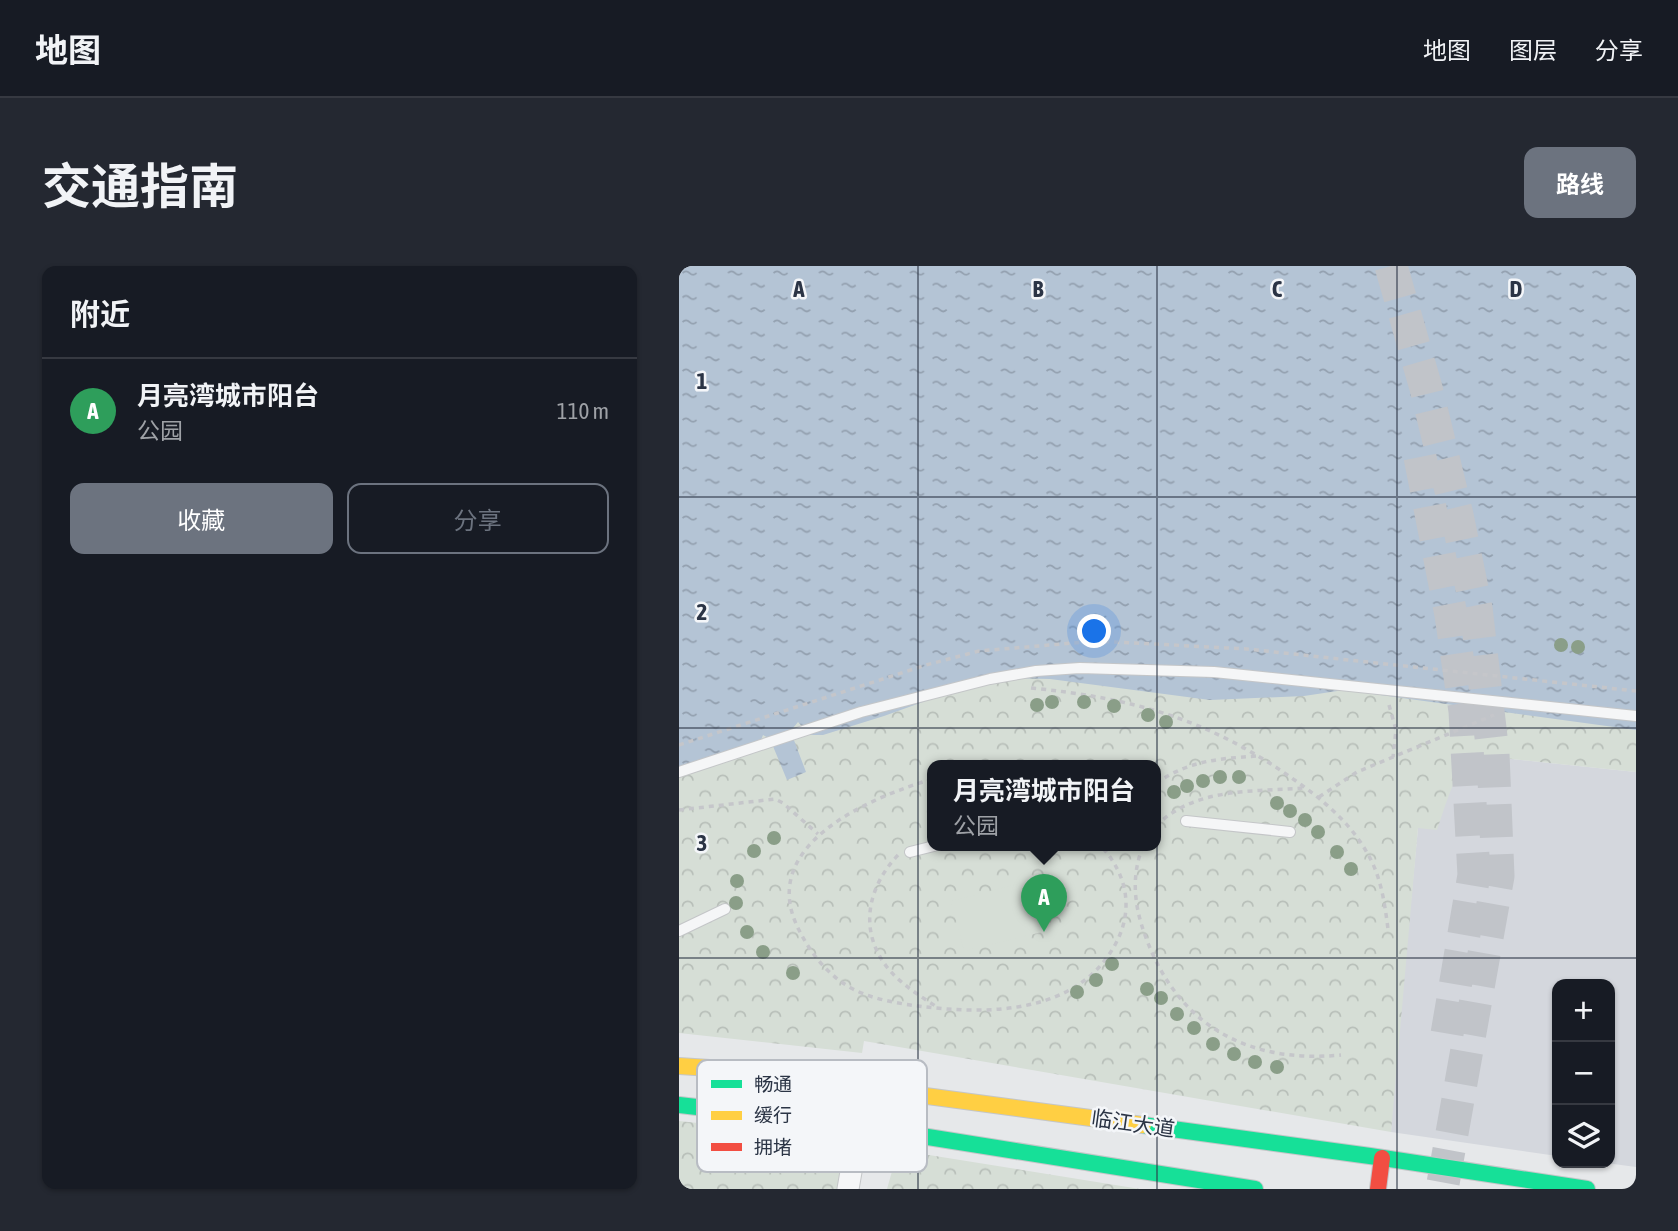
<!DOCTYPE html>
<html lang="zh">
<meta charset="utf-8">
<style>
body{margin:0;font-family:"Asap Condensed","Noto Sans SC",sans-serif;background:#242831;color:#f1f3f6}
.controls{position:absolute;right:21px;bottom:21px;display:grid;overflow:hidden;border-radius:14px;box-shadow:0 2px 5px #0004}
.controls button{width:63px;height:63px;display:grid;place-items:center;padding:0;border:0;border-bottom:2px solid #363941;background:#171b24;color:#f1f3f6;font:35px sans-serif}
.you{position:absolute;left:416px;top:366px;width:24px;height:24px;margin:-18px;border:5px solid #fff;border-radius:50%;background:#1a73e8;box-shadow:0 0 0 10px #1a73e833}
.badge{display:grid;place-items:center;width:46px;height:46px;border-radius:50%;background:#6c737f;color:#fff;font-size:23px;font-weight:700}
.pin{position:absolute;translate:-50% -58px;filter:drop-shadow(0 2px 4px #0008)}
.pin::after{content:'';position:absolute;top:37px;width:24px;height:21px;background:inherit;clip-path:polygon(0 0,100% 0,50% 100%)}
.popup{position:absolute;left:248px;top:494px;width:234px;height:91px;box-sizing:border-box;display:grid;place-content:center;border-radius:14px;background:#171b24;filter:drop-shadow(0 2px 5px #0005);font-size:23px;white-space:nowrap;color:#9ea1a6}
.popup b{font-size:26px;color:#f1f3f6}
.popup::after{content:'';position:absolute;left:50%;top:100%;margin-left:-14px;border:14px solid transparent;border-top-color:#171b24}
.list{margin:0;padding:0;list-style:none}
h2{display:flex;justify-content:space-between;align-items:center;height:91px;margin:0;padding:0 28px;font-size:30px}
h2 small{font-size:23px;font-weight:400;color:#9ea1a6}
.list li{display:grid;grid-template-columns:46px 1fr auto;gap:21px;align-items:center;box-sizing:border-box;height:105px;padding:0 28px;border-top:2px solid #363941}
.list b{display:block;font-size:26px;white-space:nowrap}
.list p{margin:0;font-size:23px;white-space:nowrap;color:#9ea1a6}
.list em{font-size:23px;font-style:normal;color:#9ea1a6}
.actions{display:flex;gap:14px;padding:21px 28px}
.actions a{flex:1;padding:16px 0;border:2px solid #6c737f;border-radius:14px;text-align:center;font-size:24px;color:#6c737f}
.actions .main{background:#6c737f;color:#fff}
.icon{flex:none;width:38px;height:38px;fill:none;stroke:currentColor;stroke-width:2;stroke-linecap:round;stroke-linejoin:round}
.map{position:relative;flex:none;width:957px;height:923px;overflow:hidden;border-radius:14px}
header{display:flex;align-items:center;gap:42px;box-sizing:border-box;height:98px;padding:0 35px;background:#171b24;border-bottom:2px solid #363941}
header strong{font-size:33px}
nav{display:flex;gap:38px;margin-inline-start:auto;font-size:24px}
.intro{display:flex;align-items:center;justify-content:space-between;box-sizing:border-box;height:168px;padding:0 42px}
h1{margin:0;font-size:49px}
.button{padding:18px 32px;border-radius:14px;background:#6c737f;color:#fff;font-size:24px;font-weight:700}
main{display:flex;gap:42px;padding:0 42px}
aside{flex:1;background:#171b24;border-radius:14px;box-shadow:0 2px 5px #0004}
.map>svg:first-child{display:block}
</style>
<header>
<strong>地图</strong>
<nav><a>地图</a><a>图层</a><a>分享</a></nav>
</header>
<div class="intro"><h1>交通指南</h1><a class="button">路线</a></div>
<main>
<aside>
<h2>附近<small></small></h2>
<ul class="list">
<li><span class="badge" style="background:#2e9e5b">A</span><div><b>月亮湾城市阳台</b><p>公园</p></div><em>110 m</em></li>
</ul>
<div class="actions"><a class="main">收藏</a><a>分享</a></div>
</aside>
<div class="map">
<svg width="957" height="923" viewBox="0 0 957 923">
<defs>
<pattern id="park-crowns" width="20" height="18" patternUnits="userSpaceOnUse" patternTransform="scale(1.75)"><rect width="20" height="18" fill="#d6ded6"/><path d="M2 6a3 3 0 1 1 6 0M12 15a3 3 0 1 1 6 0" fill="none" stroke="#b8bfb9"/></pattern>
<pattern id="water-ripples" width="26" height="14" patternUnits="userSpaceOnUse" patternTransform="scale(1.75)"><rect width="26" height="14" fill="#b4c4d5"/><path d="M2 4q2-2 4 0t4 0M15 11q2-2 4 0t4 0" fill="none" stroke="#93a0af"/></pattern>
</defs>
<rect width="100%" height="100%" fill="#e6e8ea"/>
<path fill="#d4d7dd" d="M813,491L957,506V901L927,897H931V718H878V890L712,866L716,800L739,562L776,515L785,499L799,492Z"/>
<path fill="url(#park-crowns)" fill-rule="evenodd" d="M369,396L957,443V506L813,491C804,492 795,492 787,499C774,509 764,548 758,564L739,562L712,866L185,775L183,787L0,767V495L130,450ZM253,500H477V580H253Z
M0,855L143,870L166,901L164,923H0Z
M250,889L461,923H208L217,891Z"/>
<path fill="#d6ded6" d="M351,615L363,666L285,685L272,635Z"/>
<path fill="url(#water-ripples)" d="M0,0H957V464L665,424L625,430L531,434L371,413L331,412L294,418L205,450L144,469H131L119,456L114,462L113,469L127,506L108,514L91,473L84,469L79,482L73,488L0,503Z"/>
<g fill="none" stroke-linecap="round" stroke-linejoin="round">
<path stroke="#c1c4c9" stroke-width="33" stroke-dasharray="33 17" stroke-linecap="butt" d="M712,0L747,122L778,249L797,342L814,488L819,610L763,923
M741,191L772,349L786,445L795,609L768,768"/>
<g stroke="#c4c6c8" stroke-width="12">
<path id="lane" d="M0,506L182,446L311,413L357,405L401,402L535,406L957,450
M507,555L611,566
M231,586L255,580
M0,665L46,643"/>
</g>
<g stroke="#c4c6c8" stroke-width="23">
<path id="street" d="M169,923L180,860"/>
</g>
<g stroke="#c4c6c8" stroke-width="18">
<path id="fast" d="M0,839L180,860L576,923
M464,859L691,890L908,923"/>
</g>
<g stroke="#c4c6c8" stroke-width="18">
<path id="slow" d="M0,800L46,803L464,859"/>
</g>
<g stroke="#c4c6c8" stroke-width="18">
<path id="jam" d="M699,923L703,892"/>
</g>
<path stroke="#c5c6ca" stroke-width="3.5" stroke-dasharray="5 5" stroke-linecap="butt" d="M352,422C455,432 532,454 617,515C648,537 676,561 693,596C703,617 706,640 709,663
M710,439L717,464L714,491
M0,479L247,399L300,385L418,375L568,383L957,425
M253,513C191,532 76,579 120,664C132,688 149,709 172,722C192,733 217,737 239,740C308,749 399,749 437,677C455,643 448,608 422,580
M477,517C512,494 538,493 578,490
M640,531L678,506L815,449
M0,544L96,533L104,537L139,568
M477,560C516,521 574,526 625,522
M464,580C452,610 455,639 466,669C498,759 568,798 662,789
M219,589C184,626 179,675 218,712C230,723 244,732 258,741"/>
<use href="#lane" stroke="#f5f6f7" stroke-width="10"/>
<use href="#street" stroke="#f5f6f7" stroke-width="21"/>
<use href="#fast" stroke="#16e098" stroke-width="16"/>
<use href="#slow" stroke="#ffcf43" stroke-width="16"/>
<use href="#jam" stroke="#f24e42" stroke-width="16"/>
</g>
<g fill="#8a9e88">
<circle cx="882" cy="379" r="7"/>
<circle cx="899" cy="381" r="7"/>
<circle cx="373" cy="436" r="7"/>
<circle cx="405" cy="436" r="7"/>
<circle cx="358" cy="439" r="7"/>
<circle cx="435" cy="440" r="7"/>
<circle cx="469" cy="449" r="7"/>
<circle cx="487" cy="456" r="7"/>
<circle cx="541" cy="511" r="7"/>
<circle cx="560" cy="511" r="7"/>
<circle cx="524" cy="515" r="7"/>
<circle cx="508" cy="520" r="7"/>
<circle cx="495" cy="526" r="7"/>
<circle cx="598" cy="537" r="7"/>
<circle cx="611" cy="545" r="7"/>
<circle cx="626" cy="554" r="7"/>
<circle cx="639" cy="566" r="7"/>
<circle cx="95" cy="572" r="7"/>
<circle cx="75" cy="585" r="7"/>
<circle cx="658" cy="586" r="7"/>
<circle cx="672" cy="603" r="7"/>
<circle cx="58" cy="615" r="7"/>
<circle cx="57" cy="637" r="7"/>
<circle cx="68" cy="666" r="7"/>
<circle cx="84" cy="686" r="7"/>
<circle cx="433" cy="698" r="7"/>
<circle cx="114" cy="707" r="7"/>
<circle cx="417" cy="714" r="7"/>
<circle cx="468" cy="723" r="7"/>
<circle cx="398" cy="726" r="7"/>
<circle cx="482" cy="732" r="7"/>
<circle cx="498" cy="748" r="7"/>
<circle cx="515" cy="762" r="7"/>
<circle cx="534" cy="778" r="7"/>
<circle cx="555" cy="788" r="7"/>
<circle cx="576" cy="796" r="7"/>
<circle cx="598" cy="801" r="7"/>
</g>
<path fill="none" stroke="#2b3445" stroke-width="2" stroke-opacity="0.55" d="M239,0V923M478,0V923M718,0V923M0,231H957M0,462H957M0,692H957"/>
<g text-anchor="middle" stroke-width="5" stroke-linejoin="round" paint-order="stroke">
<g font-size="21" fill="#2b3445" stroke="#f4f6f9">
<text transform="translate(454 858) rotate(8)" y="7">临江大道</text>
</g>
</g>
<rect x="18" y="794" width="230" height="112" rx="10" fill="#f4f6f9" stroke="#b8bcc3" stroke-width="2"/>
<rect x="32" y="814" width="31" height="8" fill="#16e098"/>
<rect x="32" y="845" width="31" height="9" fill="#ffcf43"/>
<rect x="32" y="877" width="31" height="8" fill="#f24e42"/>
<g font-size="19" fill="#2b3445">
<text x="75" y="825">畅通</text>
<text x="75" y="856">缓行</text>
<text x="75" y="888">拥堵</text>
</g>
<g font-size="23" text-anchor="middle" font-weight="bold" fill="#2b3445" stroke="#f4f6f9" stroke-width="5" stroke-linejoin="round" paint-order="stroke">
<text x="120" y="31">A</text>
<text x="359" y="31">B</text>
<text x="598" y="31">C</text>
<text x="837" y="31">D</text>
<text x="23" y="123">1</text>
<text x="23" y="354">2</text>
<text x="23" y="585">3</text>
</g>
</svg>
<div class="controls">
<button>+</button>
<button>−</button>
<button><svg class="icon" aria-label="layers" viewBox="0 0 24 24"><path d="M12 4l9 5-9 5-9-5zM3 14l9 5 9-5"/></svg></button>
</div>
<div class="you"></div>
<div class="pin badge" style="left:365px;top:666px;background:#2e9e5b">A</div>
<div class="popup"><b>月亮湾城市阳台</b>公园</div>
</div>
</main>
